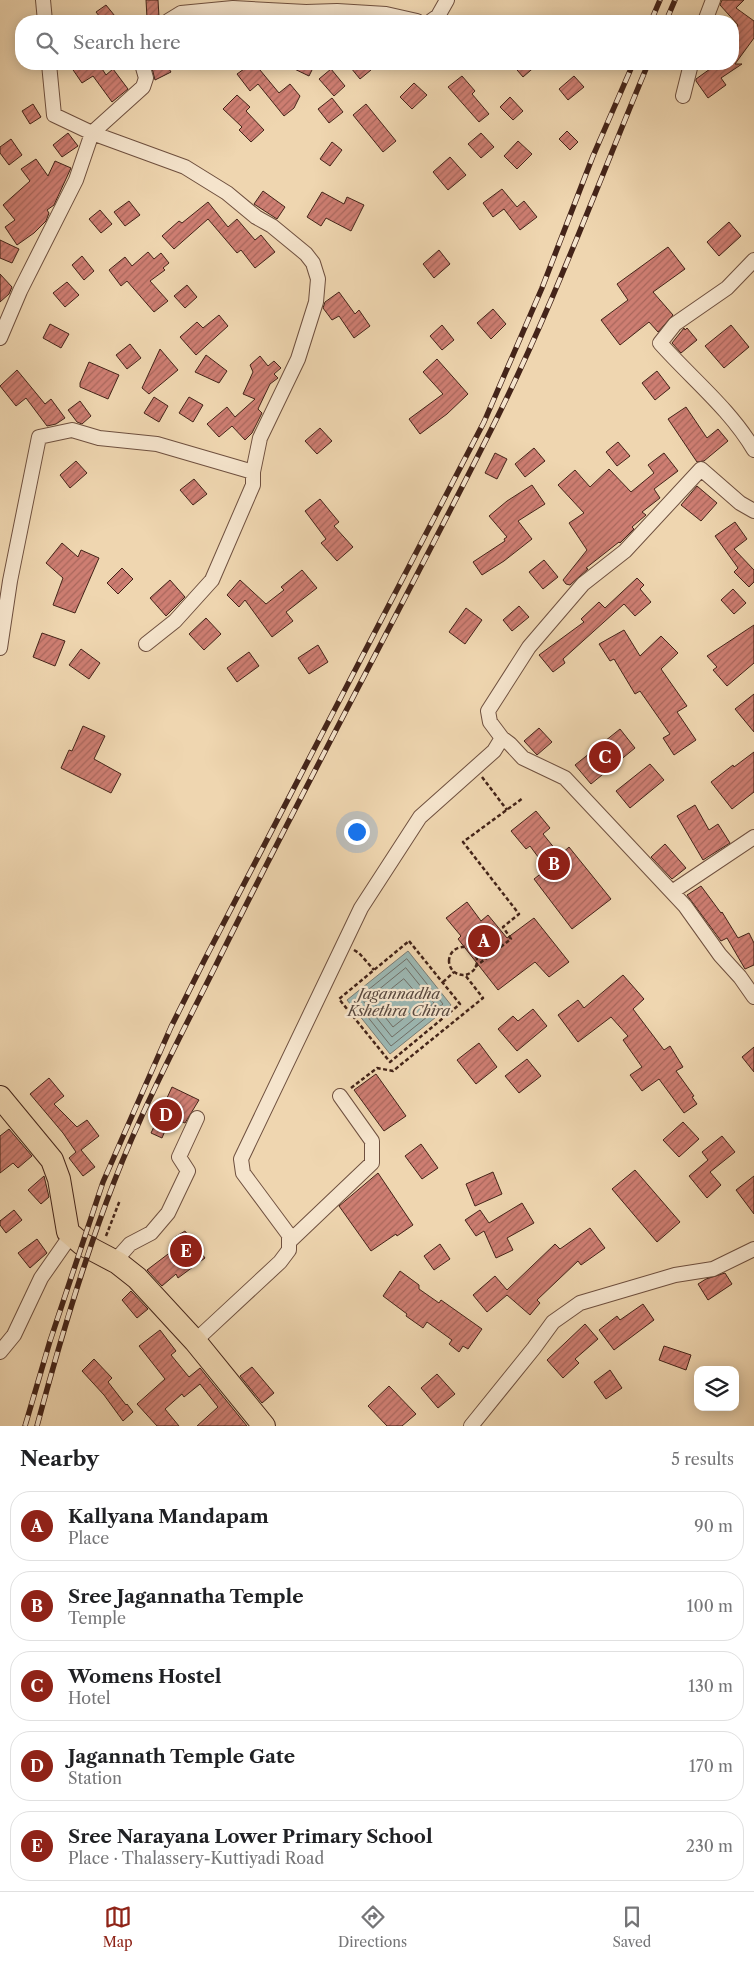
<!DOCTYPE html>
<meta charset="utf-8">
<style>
body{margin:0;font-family:"Libre Caslon Text",serif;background:#f6f6f6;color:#202124}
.controls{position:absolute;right:15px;bottom:15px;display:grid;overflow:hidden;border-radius:10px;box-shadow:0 2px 12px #0003}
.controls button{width:45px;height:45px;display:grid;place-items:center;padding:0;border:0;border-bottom:1px solid #e0e0e0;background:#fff;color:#202124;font:25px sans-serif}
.you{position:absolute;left:356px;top:831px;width:18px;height:18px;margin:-12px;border:4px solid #fff;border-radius:50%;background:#1a73e8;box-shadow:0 0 0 8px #1a73e833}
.badge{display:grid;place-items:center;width:32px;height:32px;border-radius:50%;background:#8f2418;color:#fff;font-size:16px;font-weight:700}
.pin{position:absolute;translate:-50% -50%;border:2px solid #fff;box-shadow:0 1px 5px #0006}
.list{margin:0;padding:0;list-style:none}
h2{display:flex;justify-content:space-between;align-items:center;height:65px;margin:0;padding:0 20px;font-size:21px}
h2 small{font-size:16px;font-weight:400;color:#757577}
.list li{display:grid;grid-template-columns:32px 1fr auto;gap:15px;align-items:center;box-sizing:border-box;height:70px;margin:0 10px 10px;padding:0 10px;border:1px solid #e0e0e0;border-radius:20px}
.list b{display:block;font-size:19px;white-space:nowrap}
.list p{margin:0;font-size:16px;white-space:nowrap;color:#757577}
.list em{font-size:16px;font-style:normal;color:#757577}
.icon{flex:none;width:28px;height:28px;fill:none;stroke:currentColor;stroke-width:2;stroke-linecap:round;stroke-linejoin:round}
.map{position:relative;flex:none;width:754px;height:1426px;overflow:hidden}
.search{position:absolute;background:#fff;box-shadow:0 2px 12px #0003;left:15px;right:15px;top:15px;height:55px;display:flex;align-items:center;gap:12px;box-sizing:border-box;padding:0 18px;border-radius:20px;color:#757577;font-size:19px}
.sheet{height:465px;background:#fff}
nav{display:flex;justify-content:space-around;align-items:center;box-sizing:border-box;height:70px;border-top:1px solid #e0e0e0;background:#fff;font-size:14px;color:#757577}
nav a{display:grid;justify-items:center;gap:2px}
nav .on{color:#8f2418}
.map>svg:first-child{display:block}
</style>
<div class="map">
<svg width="754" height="1426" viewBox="0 0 754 1426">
<defs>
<pattern id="building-hatch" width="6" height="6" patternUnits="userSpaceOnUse" patternTransform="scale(1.25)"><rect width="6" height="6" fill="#ce7e72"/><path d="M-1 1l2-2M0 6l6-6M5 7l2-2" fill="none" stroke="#a9675d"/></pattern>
</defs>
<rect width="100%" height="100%" fill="#efd6b0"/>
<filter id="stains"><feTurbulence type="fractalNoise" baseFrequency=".004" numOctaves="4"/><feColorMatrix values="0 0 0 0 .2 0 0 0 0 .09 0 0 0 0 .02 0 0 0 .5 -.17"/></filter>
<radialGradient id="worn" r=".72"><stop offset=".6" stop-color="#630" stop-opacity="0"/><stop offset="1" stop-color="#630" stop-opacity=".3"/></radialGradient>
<path fill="#9cb7b2" stroke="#797c75" d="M408,951L451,1005L390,1054L347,1000Z"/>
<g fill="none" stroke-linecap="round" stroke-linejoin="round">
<path stroke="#706e66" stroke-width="1" d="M407,959L443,1004L391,1046L355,1001Z
M406,968L434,1003L392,1037L364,1002Z
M404,979L424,1002L393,1027L374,1003Z"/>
</g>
<path fill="url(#building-hatch)" stroke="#442419" d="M146,0H158L159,17L147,18Z
M722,0H744L736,8L754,21V38L735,64H742L721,78L726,85L708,98L696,81V79L717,64H733V32L738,25L720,5Z
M106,5L119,21H103L96,12Z
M69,64H99L106,75L113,69L128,89L112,102L93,76L82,83Z
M151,64H166L171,72L155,80Z
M251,64H255L279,93L290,84L300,96L294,108L284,116L258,84L250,91L237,74Z
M284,64H315L309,76Z
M357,64H366L371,70L360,79L351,68Z
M512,64H538L523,77Z
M331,69L345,86L334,96L319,79Z
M462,76L475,91L472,94L489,114L479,122L448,87Z
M574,76L584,87L568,100L559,89Z
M414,83L427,95L412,109L400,97Z
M237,95L250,107L246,111L264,130L251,142L239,130L242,127L223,109Z
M510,97L523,111L513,120L500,107Z
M332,98L343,112L329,123L318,109Z
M33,104L41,117L30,124L22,111Z
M366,104L396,141L383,152L353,115Z
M567,131L578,142L570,150L559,139Z
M68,133L78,146L62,157L53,145Z
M481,133L494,147L481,158L468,144Z
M11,139L22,155L9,165L0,153V147Z
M518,141L532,154L517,169L504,156Z
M332,142L342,150L330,166L320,159Z
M450,157L466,175L448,190L433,172Z
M36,159L48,176L55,161L71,168L54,205L47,210L49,213L46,221L34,233L17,245L5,227L15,220L3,205L30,181L21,169Z
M502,189L517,207L524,201L537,217L520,230L504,209L493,217L483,203Z
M263,191L285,207L277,219L254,204Z
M322,192L344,204L347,197L364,205L351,231L326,218L321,226L307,217Z
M129,201L140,215L125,226L114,212Z
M208,202L228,227L237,219L255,240L261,235L275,252L255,268L241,250L237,253L208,219L174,249L162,236L179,221L182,223Z
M100,210L112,224L101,233L89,219Z
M729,222L741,236L719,256L707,242Z
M0,240L19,249L12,263L0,258Z
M668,247L685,269L653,292L673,315L658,332L649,322L620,345L601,320L628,300L617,284Z
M439,250L450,264L434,278L423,264Z
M148,252L154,259L161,253L169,263L163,268L165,270L150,281L168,301L154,312L127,281L121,286L109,270L125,257L132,266Z
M82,256L94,271L84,280L72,265Z
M0,274L12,287L9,294L0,302Z
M67,282L79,295L65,307L53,293Z
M187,285L197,297L185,308L174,296Z
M339,292L355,314L359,310L370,326L354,338L339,316L332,320L323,308L325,302Z
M493,309L506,324L491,339L477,323Z
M219,315L228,326L196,355L180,337L197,322L203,328Z
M50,324L69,334L61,348L43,338Z
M442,325L454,340L442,350L430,336Z
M731,325L749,347L724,368L705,346Z
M684,328L685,330L687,328L697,340L681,353L672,343Z
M130,344L141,358L127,369L116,355Z
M160,349L178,370L149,394L142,388Z
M206,355L227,371L219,383L195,372Z
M260,356L268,366L274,361L281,368L274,374L278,378L270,384L258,409L262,413L252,433L245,440L232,426L219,437L207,424L227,407L235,417L255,399L243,394L253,372L250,365Z
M437,359L468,394L447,414L420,434L409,419L443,394L423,372Z
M89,362L119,375L108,399L80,387V383Z
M17,370L45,404L51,399L65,418L56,424L47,426L26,398L16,406L0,386Z
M657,371L670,388L655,400L642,383Z
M154,397L168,406L159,422L144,413Z
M189,397L203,405L193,422L179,413Z
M80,401L91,416L82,424L77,422L68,410Z
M686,407L707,438L718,429L728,441L704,461L697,462L668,419Z
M320,428L332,441L317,454L305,441Z
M618,442L630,456L617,466L606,452Z
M534,448L545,461L525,477L515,464Z
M495,453L507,459L497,479L485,473Z
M664,453L678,471L654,489L660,498L642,512L646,515L632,527L634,529L620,543L619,542L586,568L588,569L570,585L566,584L563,580L587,550L569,523L584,513L558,485L575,470L590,487L609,469L631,492L654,473L648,465Z
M76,461L87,473L70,488L60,475Z
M194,479L207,494L193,505L180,490Z
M532,485L545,504L518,521L532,539L504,561L482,575L473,562L505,541L504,539L507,537L489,516L507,501Z
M697,486L717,503L701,521L681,505Z
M320,499L339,522L334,526L353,547L337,561L321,543L326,539L305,511Z
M735,522L747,539L734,549L754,570V582L749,587L734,572L738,568L715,536Z
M62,543L78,557L81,550L99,558L75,613L53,605L63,578L46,563Z
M544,560L558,577L543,589L529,572Z
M122,568L133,579L118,594L107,583Z
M302,570L317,588L286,612L293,621L272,637L245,600L239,607L227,595L240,580L266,604L284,590L281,587Z
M637,578L644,585L640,589L651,602L635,616L624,604L563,659L565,663L553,672L539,655L584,622L581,619L599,602L605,608Z
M170,580L185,597L166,616L150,598Z
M733,589L746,603L734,614L721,600Z
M519,606L529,617L512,631L503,620Z
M466,608L482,620L465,644L449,632Z
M206,618L221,634L204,650L189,634Z
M754,625V663L727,686L713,670L717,667L707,656Z
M624,630L640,656L661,636L678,653L661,669L687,706L677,712L696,740L674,755L663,738L670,734L640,691L635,694L614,659L610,661L599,644Z
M42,633L65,641L55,666L33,657Z
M318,645L328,662L309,674L298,658Z
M81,649L100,663L89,679L69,665Z
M249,652L259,666L237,682L227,668Z
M754,694V732L735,709Z
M83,726L105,736L94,759L121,774L111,793L61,768L69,750L72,751Z
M539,728L552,742L537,755L524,741Z
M620,729L635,748L591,784L575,765Z
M754,752V792L732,809L711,782L733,765L734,767Z
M650,764L664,780L630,808L616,791Z
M695,805L709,830L718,824L730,843L703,860L677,816Z
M536,811L550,828L543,834L560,855L569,847L611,899L572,929L534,879L547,869L530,846L526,849L511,831Z
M665,844L686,868L672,879L651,857Z
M701,886L721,913L722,912L738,938L749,933L754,943V965L745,969L727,938L721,941L687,895Z
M467,902L481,921L488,915L507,938L534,918L569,962L549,977L535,962L498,990L458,939L461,936L446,918Z
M623,975L644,999L633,1009L664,1050L670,1046L683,1067L676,1071L694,1096L692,1097L697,1104L684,1113L659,1079L642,1091L630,1075L642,1067L623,1040L628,1036L611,1017L578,1042L558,1015L578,1000L584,1008Z
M533,1009L547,1026L517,1051L498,1029L513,1016L518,1021Z
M479,1043L497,1067L476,1084L457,1060Z
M754,1047V1072L742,1057Z
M527,1059L541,1076L519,1093L505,1076Z
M376,1074L406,1116L384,1131L354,1090Z
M49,1078L64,1096L54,1104L77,1127L87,1120L99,1136L81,1150L95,1167L83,1176L69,1158L76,1152L63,1133L30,1094Z
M172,1087L199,1100L185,1123L171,1117L162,1138L151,1133Z
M683,1122L699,1139L679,1157L663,1140Z
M9,1129L32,1156L18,1168L13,1163L0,1173V1136Z
M722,1136L735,1152L710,1172L721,1185L707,1198L689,1176L708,1160L702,1152Z
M421,1144L438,1168L422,1179L405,1156Z
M635,1170L680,1222L657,1242L612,1189Z
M493,1172L502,1194L475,1206L466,1184Z
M378,1173L413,1225L397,1236L396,1234L371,1251L339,1206Z
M44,1176L49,1197L41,1204L28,1190Z
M754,1176V1214L736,1190Z
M522,1203L534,1223L507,1238L513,1250L496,1258L484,1231L476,1236L465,1220L480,1210L489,1223Z
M14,1210L22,1220L6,1233L0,1225V1221Z
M590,1228L605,1248L581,1265L578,1261L537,1300L540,1303L530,1315L507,1295L487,1312L473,1295L495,1276L507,1290L555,1244L560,1249Z
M185,1231L205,1258L178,1278L176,1274L162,1286L147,1270L180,1245L175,1237Z
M37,1239L47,1253L30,1268L18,1253Z
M440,1244L450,1259L434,1270L424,1256Z
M400,1271L419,1285V1289L439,1303L441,1300L482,1329L468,1349L463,1346L459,1352L449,1344L452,1340L427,1322L423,1328L406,1316L407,1314L383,1296Z
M725,1273L732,1284L708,1300L698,1284L706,1279Z
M131,1291L148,1309L137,1318L122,1300Z
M643,1304L654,1320L614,1350L599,1330L617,1316L620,1320Z
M585,1324L598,1339L575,1359L579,1363L563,1378L547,1360Z
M160,1330L176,1351L171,1355L189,1377L200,1368L247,1426H197L218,1407L200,1384L184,1397L182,1394L165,1409L179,1426H157L137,1404L165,1379L139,1346Z
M664,1346L691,1355L686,1370L659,1360Z
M94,1359L112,1378L108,1382L126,1405L127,1404L133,1412L123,1421L104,1395L82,1371Z
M252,1367L274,1393L262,1403L240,1376Z
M610,1370L622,1388L606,1399L594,1382Z
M437,1374L455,1394L438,1408L421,1388Z
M389,1386L416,1414L402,1426H387L368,1406Z"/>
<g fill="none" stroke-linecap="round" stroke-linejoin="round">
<g stroke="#6f503f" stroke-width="16">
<path id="minor" d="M43,0L45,21
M168,21L181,13L233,8L306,12L337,11L386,14L417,21
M431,21L438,16L447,0
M705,21L713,0
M49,64L54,115L92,133L143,87L146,78L142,64
M683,96L691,64
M754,260L727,288L675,324L660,343C691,378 730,409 754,450
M0,338L20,291L76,180L92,133L185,167L227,193L256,217L272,226L306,254L313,263L318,279L316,302L298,359L260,438L253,472L157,444L99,438L72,430L39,437L10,581L0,648
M146,644L175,621L212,580L253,485V472
M502,738L510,744L523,758L565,778L685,906L720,955L740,977L754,997
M672,892L754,837
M289,1242L372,1163V1141L340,1096
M115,1261L130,1244L151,1233L168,1213L188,1171L179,1157L197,1118
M195,1341L280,1262L289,1250V1235L243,1173L241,1159L361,908L420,817L494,751L502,738L490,722L488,711L529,647L583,584L625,551L701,469L740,503L754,511
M0,1352L14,1335L41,1278L71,1235
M471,1426L534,1348L553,1322L580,1303L675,1275L713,1269L754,1249"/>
</g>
<g stroke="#442419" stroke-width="24">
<path id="primary" d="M0,1097L52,1160L59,1179L68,1232L82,1244L118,1263L137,1278L195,1341L264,1426"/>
</g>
<path stroke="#442419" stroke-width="2.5" stroke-dasharray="4 2.5" stroke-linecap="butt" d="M482,777L507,810
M409,941L460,1004L390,1062L339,999Z
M449 961a14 14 0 1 1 28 0a14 14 0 1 1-28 0Z
M354,950L359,953L374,970
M475,967L511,939L503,927L519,914L463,842L523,798
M443,982L454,972
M351,1088L377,1068L393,1071L483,998L465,975
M106,1236L120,1200"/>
<use href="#minor" stroke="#f5e4cc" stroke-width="14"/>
<use href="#primary" stroke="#efd6b0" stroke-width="22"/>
<g stroke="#442419" stroke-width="5.5">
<path id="rail" d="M651,21L660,0
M666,21L675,0
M25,1426L50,1341L103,1182L171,1027L205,959L484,422L542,288L593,156L633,64
M37,1426C59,1344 83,1262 114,1182C143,1107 180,1037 216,965C305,785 401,609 491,430C551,311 597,186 648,64"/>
</g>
<use href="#rail" stroke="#f5e4cc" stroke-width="4" stroke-dasharray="11" stroke-linecap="butt"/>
</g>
<g text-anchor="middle" stroke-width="4.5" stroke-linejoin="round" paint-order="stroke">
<g font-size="15" font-style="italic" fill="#5a493f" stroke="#f5e4cc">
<text x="399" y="999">Jagannadha<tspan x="399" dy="17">Kshethra Chira</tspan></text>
</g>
</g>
<rect width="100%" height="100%" filter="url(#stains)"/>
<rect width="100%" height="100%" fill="url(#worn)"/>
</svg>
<div class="controls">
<button><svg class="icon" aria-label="layers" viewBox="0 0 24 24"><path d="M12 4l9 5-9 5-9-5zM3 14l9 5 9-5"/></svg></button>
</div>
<div class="you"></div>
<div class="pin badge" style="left:484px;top:941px">A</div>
<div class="pin badge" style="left:554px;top:864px">B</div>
<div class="pin badge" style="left:605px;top:757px">C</div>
<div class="pin badge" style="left:166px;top:1115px">D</div>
<div class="pin badge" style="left:186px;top:1251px">E</div>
<div class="search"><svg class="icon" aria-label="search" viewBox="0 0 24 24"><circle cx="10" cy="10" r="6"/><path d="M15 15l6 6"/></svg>Search here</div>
</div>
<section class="sheet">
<h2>Nearby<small>5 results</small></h2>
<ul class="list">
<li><span class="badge">A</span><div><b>Kallyana Mandapam</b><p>Place</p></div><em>90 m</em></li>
<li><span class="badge">B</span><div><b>Sree Jagannatha Temple</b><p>Temple</p></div><em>100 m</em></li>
<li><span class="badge">C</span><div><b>Womens Hostel</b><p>Hotel</p></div><em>130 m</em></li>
<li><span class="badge">D</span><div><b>Jagannath Temple Gate</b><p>Station</p></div><em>170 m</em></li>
<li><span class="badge">E</span><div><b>Sree Narayana Lower Primary School</b><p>Place · Thalassery-Kuttiyadi Road</p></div><em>230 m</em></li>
</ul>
</section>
<nav>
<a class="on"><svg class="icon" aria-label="map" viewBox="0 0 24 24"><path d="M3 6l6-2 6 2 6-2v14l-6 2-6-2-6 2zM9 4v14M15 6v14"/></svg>Map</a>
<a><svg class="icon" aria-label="directions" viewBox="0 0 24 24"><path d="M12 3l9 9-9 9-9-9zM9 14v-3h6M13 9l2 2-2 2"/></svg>Directions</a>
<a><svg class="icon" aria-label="saved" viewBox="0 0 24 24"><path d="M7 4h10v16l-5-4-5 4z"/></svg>Saved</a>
</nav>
